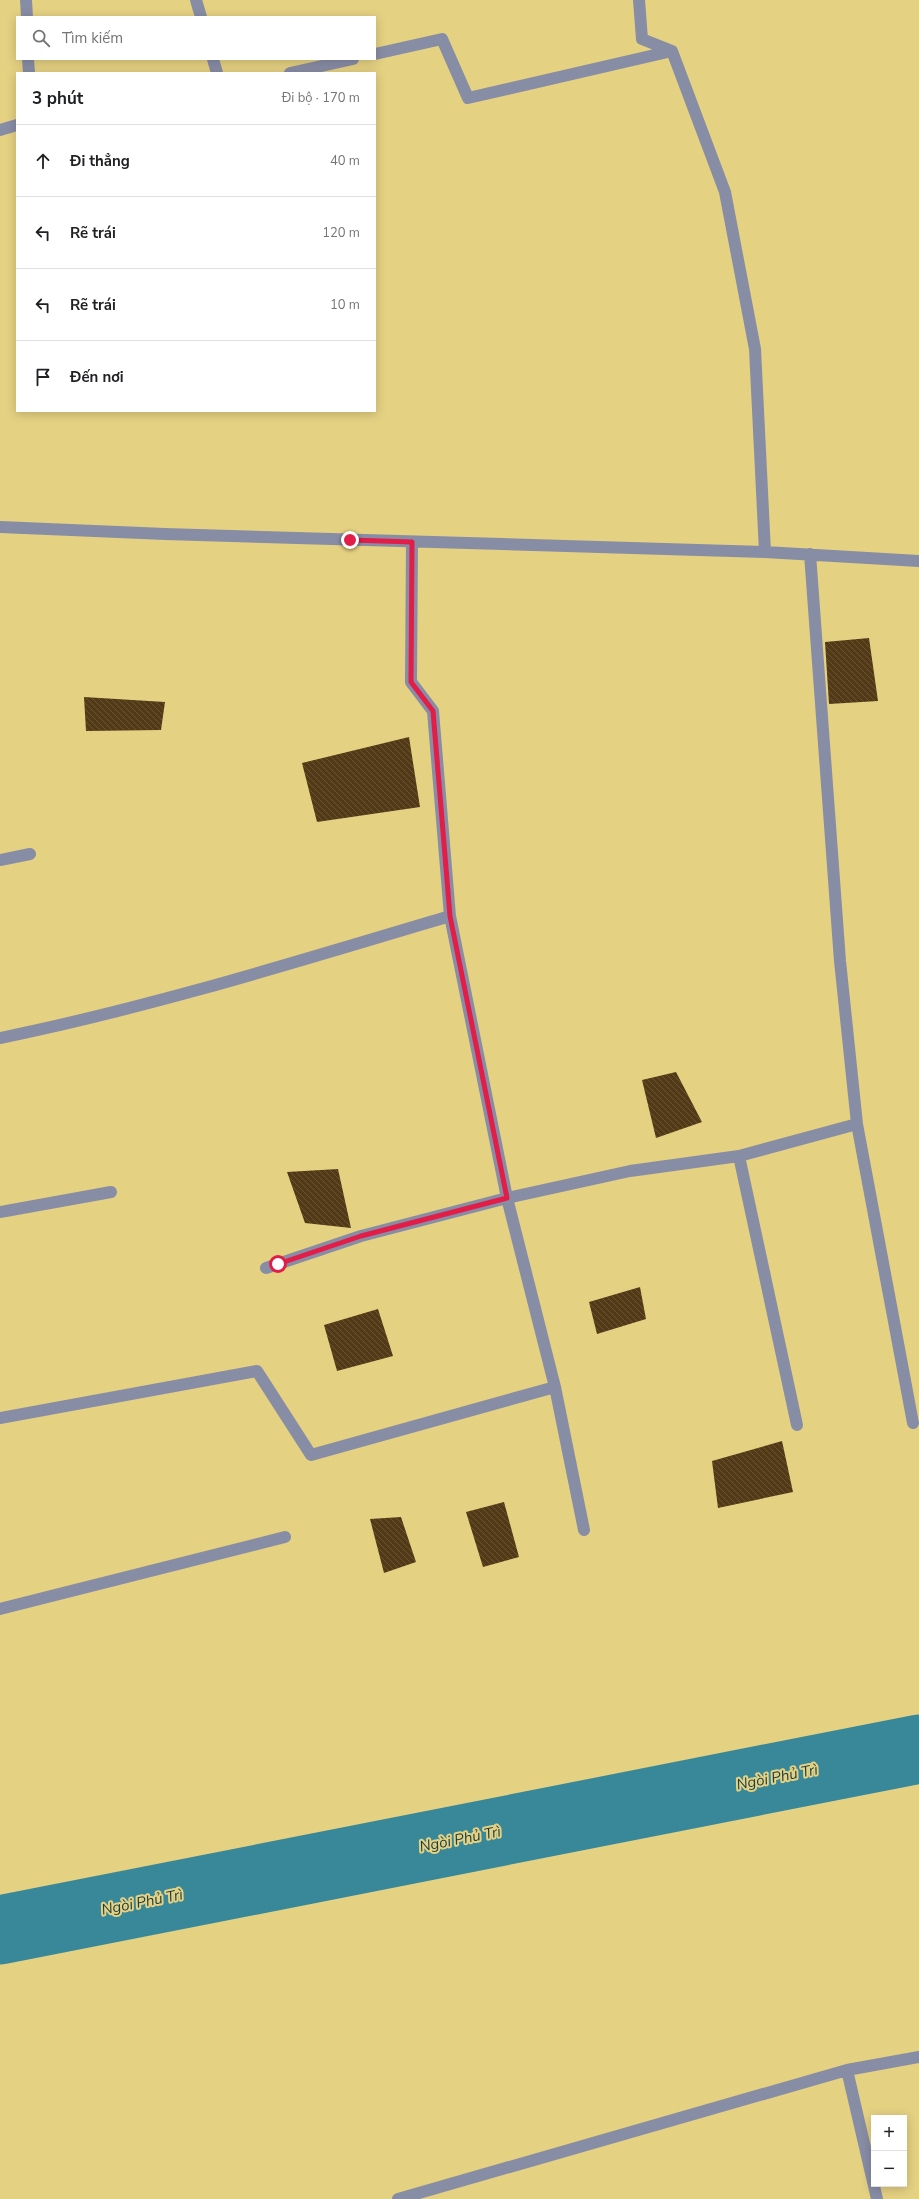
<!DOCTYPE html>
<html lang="vi">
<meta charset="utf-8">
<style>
body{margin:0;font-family:"Nunito Sans",sans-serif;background:#f2f2f2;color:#202124}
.controls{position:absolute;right:12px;bottom:12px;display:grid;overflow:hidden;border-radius:0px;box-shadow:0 2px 10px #0003}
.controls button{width:36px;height:36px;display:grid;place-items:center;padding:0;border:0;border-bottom:1px solid #e0e0e0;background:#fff;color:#202124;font:20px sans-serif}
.stop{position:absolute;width:12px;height:12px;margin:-9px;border:3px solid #e11d48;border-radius:50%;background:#fff}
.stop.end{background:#e11d48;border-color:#fff;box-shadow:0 1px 4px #0008}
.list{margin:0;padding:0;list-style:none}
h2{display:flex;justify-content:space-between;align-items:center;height:52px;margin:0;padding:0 16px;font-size:17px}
h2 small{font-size:13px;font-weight:400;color:#757577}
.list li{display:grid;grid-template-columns:26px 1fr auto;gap:12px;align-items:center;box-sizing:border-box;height:72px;padding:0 16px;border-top:1px solid #e0e0e0}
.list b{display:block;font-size:15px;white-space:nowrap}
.list em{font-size:13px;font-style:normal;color:#757577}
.icon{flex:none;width:22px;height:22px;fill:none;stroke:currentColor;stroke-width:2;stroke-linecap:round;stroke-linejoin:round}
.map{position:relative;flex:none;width:919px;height:2199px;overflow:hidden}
.search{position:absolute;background:#fff;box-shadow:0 2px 10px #0003;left:16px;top:16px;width:360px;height:44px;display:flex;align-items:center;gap:10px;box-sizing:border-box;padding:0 14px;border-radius:0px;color:#757577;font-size:15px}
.panel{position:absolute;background:#fff;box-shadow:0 2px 10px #0003;left:16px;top:72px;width:360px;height:340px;border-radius:0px}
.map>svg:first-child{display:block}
</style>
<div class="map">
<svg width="919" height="2199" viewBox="0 0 919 2199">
<defs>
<pattern id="building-back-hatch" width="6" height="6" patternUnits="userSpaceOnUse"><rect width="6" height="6" fill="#523a16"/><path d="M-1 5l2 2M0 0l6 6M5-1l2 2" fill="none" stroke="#675335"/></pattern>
</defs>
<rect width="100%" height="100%" fill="#e5d182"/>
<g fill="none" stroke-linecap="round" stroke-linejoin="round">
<path stroke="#38889a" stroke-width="69" d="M0,1930L919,1749"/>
</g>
<path fill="url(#building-back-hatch)" d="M869,638L878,701L829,704L825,642Z
M84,697L165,702L161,730L86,731Z
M409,737L420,807L317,822L302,763Z
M676,1072L702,1122L656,1138L642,1080Z
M338,1169L351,1228L305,1223L287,1172Z
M640,1287L646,1319L597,1334L589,1302Z
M378,1309L393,1356L337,1371L324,1325Z
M782,1441L793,1492L718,1508L712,1461Z
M504,1502L519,1557L483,1567L466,1512Z
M401,1517L416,1562L384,1573L370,1519Z"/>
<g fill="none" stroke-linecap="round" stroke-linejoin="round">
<path stroke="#888da6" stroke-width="12" d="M26,0L27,17
M196,0L201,17
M639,0L642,39L672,51L725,192L755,349L765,552
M375,54L442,39L468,98L672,51
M28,59L29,73
M213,59L217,73
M290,73L353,59
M0,130L17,125
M0,527L165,534L765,552L919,561
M412,542L411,682L433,711L450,916L507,1198L555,1387L584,1530
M810,554L840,961L857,1124L913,1423
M0,860L30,854
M0,1038C152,1007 302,960 450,916
M739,1156L797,1425
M0,1212L111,1192
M266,1268L361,1236L507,1198L630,1171L739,1156L857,1124
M0,1418L257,1371L311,1455L555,1387
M0,1609L285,1537
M847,2070L877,2199
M398,2199L847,2070L919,2057"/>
</g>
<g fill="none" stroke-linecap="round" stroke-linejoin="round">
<path stroke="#e11d48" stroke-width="5" d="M278,1264L361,1236L507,1198L450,916L433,711L411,682L412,542L350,540"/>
</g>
<g text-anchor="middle" stroke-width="4" stroke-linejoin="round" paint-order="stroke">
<g font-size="15" font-style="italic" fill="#193e47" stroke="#e5d182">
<text transform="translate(777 1777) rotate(-11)" y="5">Ngòi Phủ Trì</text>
<text transform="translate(460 1839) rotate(-11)" y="5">Ngòi Phủ Trì</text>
<text transform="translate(142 1902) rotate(-11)" y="5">Ngòi Phủ Trì</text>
</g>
</g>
</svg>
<div class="controls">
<button>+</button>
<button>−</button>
</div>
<div class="stop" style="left:278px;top:1264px"></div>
<div class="stop end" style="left:350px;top:540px"></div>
<div class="search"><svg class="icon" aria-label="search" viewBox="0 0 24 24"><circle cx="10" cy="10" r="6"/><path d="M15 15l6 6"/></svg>Tìm kiếm</div>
<section class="panel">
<h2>3 phút<small>Đi bộ · 170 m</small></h2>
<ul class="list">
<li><svg class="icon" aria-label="ahead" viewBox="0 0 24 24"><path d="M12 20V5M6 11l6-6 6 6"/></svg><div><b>Đi thẳng</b></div><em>40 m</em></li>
<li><svg class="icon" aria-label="left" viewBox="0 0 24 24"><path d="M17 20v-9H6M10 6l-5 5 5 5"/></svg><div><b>Rẽ trái</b></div><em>120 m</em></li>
<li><svg class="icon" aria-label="left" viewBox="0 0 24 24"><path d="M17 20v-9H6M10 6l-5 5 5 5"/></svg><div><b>Rẽ trái</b></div><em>10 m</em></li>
<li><svg class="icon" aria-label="arrive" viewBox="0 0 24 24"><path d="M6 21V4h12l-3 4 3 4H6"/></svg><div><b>Đến nơi</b></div></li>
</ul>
</section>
</div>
